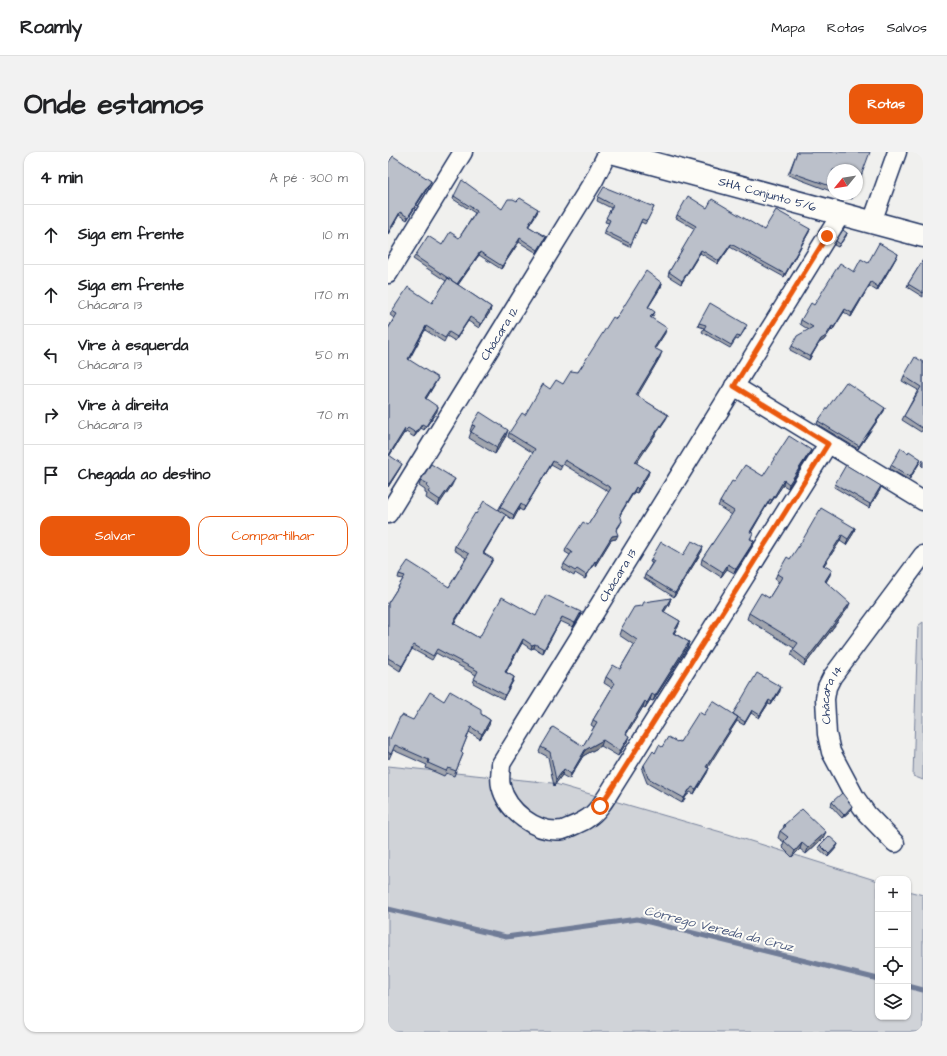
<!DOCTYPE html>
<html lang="pt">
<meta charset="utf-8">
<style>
body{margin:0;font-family:"Architects Daughter",sans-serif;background:#f2f2f2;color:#202124}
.controls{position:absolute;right:12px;bottom:12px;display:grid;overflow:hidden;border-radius:8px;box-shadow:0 1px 3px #0004}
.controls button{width:36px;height:36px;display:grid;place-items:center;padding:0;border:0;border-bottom:1px solid #e0e0e0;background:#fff;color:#202124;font:20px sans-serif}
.compass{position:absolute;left:439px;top:12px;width:36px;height:36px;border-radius:50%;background:#fff;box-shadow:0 1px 3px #0004;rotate:240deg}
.stop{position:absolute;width:12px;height:12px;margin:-9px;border:3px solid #ea580c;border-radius:50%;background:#fff}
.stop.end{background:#ea580c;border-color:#fff;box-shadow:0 1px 4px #0008}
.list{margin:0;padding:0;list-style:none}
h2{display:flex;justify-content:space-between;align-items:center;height:52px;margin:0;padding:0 16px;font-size:17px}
h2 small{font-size:13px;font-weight:400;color:#757577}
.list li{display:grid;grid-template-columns:26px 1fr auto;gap:12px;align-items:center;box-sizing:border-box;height:60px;padding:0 16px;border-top:1px solid #e0e0e0}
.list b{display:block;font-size:15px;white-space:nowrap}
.list p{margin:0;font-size:13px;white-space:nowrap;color:#757577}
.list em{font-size:13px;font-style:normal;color:#757577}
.actions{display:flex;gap:8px;padding:12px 16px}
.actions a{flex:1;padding:9px 0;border:1px solid #ea580c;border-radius:12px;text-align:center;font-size:14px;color:#ea580c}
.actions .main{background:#ea580c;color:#fff}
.icon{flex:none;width:22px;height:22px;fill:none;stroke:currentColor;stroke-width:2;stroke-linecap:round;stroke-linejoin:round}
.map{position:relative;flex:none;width:535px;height:880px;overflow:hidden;border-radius:12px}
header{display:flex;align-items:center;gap:24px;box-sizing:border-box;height:56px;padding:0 20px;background:#fff;border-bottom:1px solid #e0e0e0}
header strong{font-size:19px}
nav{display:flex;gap:22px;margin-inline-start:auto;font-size:14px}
.intro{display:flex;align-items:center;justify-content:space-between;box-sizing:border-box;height:96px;padding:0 24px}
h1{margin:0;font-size:28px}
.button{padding:10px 18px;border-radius:12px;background:#ea580c;color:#fff;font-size:14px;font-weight:700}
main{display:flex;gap:24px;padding:0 24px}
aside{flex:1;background:#fff;border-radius:12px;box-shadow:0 1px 3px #0004}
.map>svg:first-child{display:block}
</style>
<header>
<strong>Roamly</strong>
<nav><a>Mapa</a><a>Rotas</a><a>Salvos</a></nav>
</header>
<div class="intro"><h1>Onde estamos</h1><a class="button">Rotas</a></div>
<main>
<aside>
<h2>4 min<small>A pé · 300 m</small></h2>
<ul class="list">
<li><svg class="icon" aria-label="ahead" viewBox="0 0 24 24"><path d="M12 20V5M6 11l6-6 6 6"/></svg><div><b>Siga em frente</b></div><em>10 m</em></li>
<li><svg class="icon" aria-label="ahead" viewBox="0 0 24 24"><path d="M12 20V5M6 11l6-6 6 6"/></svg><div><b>Siga em frente</b><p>Chácara 13</p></div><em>170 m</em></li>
<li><svg class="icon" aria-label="left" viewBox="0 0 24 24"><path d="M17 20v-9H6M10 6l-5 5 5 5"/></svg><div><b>Vire à esquerda</b><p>Chácara 13</p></div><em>50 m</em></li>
<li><svg class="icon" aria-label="right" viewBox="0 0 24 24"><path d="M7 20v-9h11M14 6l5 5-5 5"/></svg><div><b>Vire à direita</b><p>Chácara 13</p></div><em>70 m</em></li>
<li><svg class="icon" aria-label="arrive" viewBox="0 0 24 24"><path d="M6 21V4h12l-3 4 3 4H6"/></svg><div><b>Chegada ao destino</b></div></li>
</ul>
<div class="actions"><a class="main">Salvar</a><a>Compartilhar</a></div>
</aside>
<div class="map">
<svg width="535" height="880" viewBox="0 0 535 880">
<rect width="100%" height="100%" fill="#f0f0ee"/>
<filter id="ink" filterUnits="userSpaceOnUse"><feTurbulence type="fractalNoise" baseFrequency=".025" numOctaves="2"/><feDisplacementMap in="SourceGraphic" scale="8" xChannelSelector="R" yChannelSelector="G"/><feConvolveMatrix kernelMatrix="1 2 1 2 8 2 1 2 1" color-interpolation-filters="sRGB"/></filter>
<g filter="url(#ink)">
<path fill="#d0d3d8" stroke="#76819b" d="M535,470V628L525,624L530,474Z
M0,614L164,631L340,682L490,729V865H520V739L535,743V880H0Z"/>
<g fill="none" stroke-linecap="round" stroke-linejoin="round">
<path stroke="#6f7b97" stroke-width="5" d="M0,757L118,785L249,767L490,827
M520,834L535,838"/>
<g stroke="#1b2f5e" stroke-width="21">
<g id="street">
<path d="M484,70L509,0"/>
<path d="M0,122L75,0"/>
<path d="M346,234L535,349"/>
<path id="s1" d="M440,292L226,633C219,644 211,659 200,666C195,670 180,676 175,678C148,682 119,659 113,634C111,627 113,619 113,612L453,62"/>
<path id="s2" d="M0,362L206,28L220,0"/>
<path id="s3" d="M507,691L479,662L467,645L443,600L439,582L437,547L439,535L444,525L535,403"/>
</g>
</g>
<g stroke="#1b2f5e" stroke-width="25">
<g id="secondary">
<path id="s4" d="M223,0L535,84"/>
</g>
</g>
<use href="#street" stroke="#fdfcf7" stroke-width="18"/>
<use href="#secondary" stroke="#fdfcf7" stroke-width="22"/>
</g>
<path fill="#a1a5ae" stroke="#1b2f5e" d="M409,0L445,18V40L400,23Z
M0,11L43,29L42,32L19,68L11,63L0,82Z
M451,42H466L464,47Z
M66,44L114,57L129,49L150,57L149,61L140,74L158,85L157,88L149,101L131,90L113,117L91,103L70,133L103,155L102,160L91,176L80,169L67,189L59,184L56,190L37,178L21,208L48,230L38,247L49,259L36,278L33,276L26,285L18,280L17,282L16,281L1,304L12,316L0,335V177L6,166L2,163L4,159L44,151L58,129L25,107L27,104L71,86L87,61L65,47Z
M210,45L266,55L257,72L253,70L242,95L216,82L221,71L217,70L223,56L209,49Z
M319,56L376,78L422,77L421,80L396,125L342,95L330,112L312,101L293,132L280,124L281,120L307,77L288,66L289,63Z
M459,81L458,84L450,95L446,93L448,89Z
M510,102L508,106L489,139L481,134L463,165L456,160L444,179L443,178L436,188L431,191L421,208L402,198L404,194L421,178L412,172L413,168L426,153L480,111Z
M535,108V145L519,135L520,132Z
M274,131L273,135L260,155L265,164L263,166L277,181L267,196L272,205L249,244L280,263L278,267L248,311L261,319L260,323L249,341L246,340L232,363V373L228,379V387L223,388L207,414L205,413L197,427L187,421L186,424L174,417L176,412L182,403L177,400L178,396L200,373L221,340L175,312L172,318L163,313L135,359L131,357L125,368L118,363L116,367L96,401L103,411L66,472L91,486L148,464L192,465L185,475L172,469L155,501L146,496L143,497L134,491L118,520L126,525L125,529L115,547L85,531L88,523L48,501L44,508L24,497L12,519L0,511V451L15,427L10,426L11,422L61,435L78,406L66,398L67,394L88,362L110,358L112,355L145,301L120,285L121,281L137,263L162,237L175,232L190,220L228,167Z
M311,171L358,176L350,188L348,187L342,196L314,180L316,176L310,174Z
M535,210V277L533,280L514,268L516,264L530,238L514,229L516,224Z
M497,256L496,259L470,297L429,272L430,269Z
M84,273L118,284L107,302L81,286L83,280L82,279Z
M423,298L421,302L400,336L395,333L382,352L380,351L363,380V387L366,389L364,393L346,421L339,417L333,425L313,412L314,407L344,363L330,354L332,350L346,330L375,324Z
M520,301L533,307L532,310L521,328L502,317L503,313Z
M535,308V315L533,313Z
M33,328L64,333L50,354L38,346L39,342L37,341V338L31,334Z
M447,332L492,338L481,356L446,335Z
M467,376L465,382L458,393L452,389L436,413L442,423L438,430L460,456L416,514L403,503L405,498L406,496L359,467L361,461L381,446L391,430L387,427L389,422L402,407Z
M314,399L286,445L256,426L257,423L264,411L262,410L263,407L295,403Z
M283,446L281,452L276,460L292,469L290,475L286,481L301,490L299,496L265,549L262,548L257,556L255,555L239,581L238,582L239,590L230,604L213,594L195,604L181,627L174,623L166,634L160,605L151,600L153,595L195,594L206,575L203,573L205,568L224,536L216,531L218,525L232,517L246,493L231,483L233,477L254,454Z
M392,539L383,553L380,552L371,566L363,561L356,573L349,569L319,615L321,616L319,621L306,642L302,640L300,643H299L294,651L259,631L254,618L256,613L267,601L274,595L289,590H292L316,563L345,562Z
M56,549L93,562L102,568L101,573L92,587L81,580L73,600L75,602L66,624L58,621L56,624L38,616L39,613L5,598L1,607L0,606V586L2,587L25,568Z
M444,650L463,658L454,666L443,654Z
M396,673L435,686L418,702L412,697L404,705L394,695L396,690L390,686L392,679L395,677Z
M450,692L448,696L440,705L430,696L432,693Z"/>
<path fill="#83868d" stroke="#1b2f5e" d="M43,29L42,32L19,68L20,65Z
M150,57L149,61L139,77L140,74Z
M12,60L11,63L0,82V81Z
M422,77L421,80L396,125L397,122Z
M459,81L458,84L450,95L452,92Z
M158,85L157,88L149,101L150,98Z
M132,86L131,90L113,117L114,114Z
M343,92L342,95L330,112L331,109Z
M313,98L312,101L293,132L294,129Z
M92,100L91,103L68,135L69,132Z
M510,102L508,106L489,139L490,135Z
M483,130L481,134L463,165L464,161Z
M274,131L273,135L258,159L260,155Z
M103,155L102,160L91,176L93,172Z
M457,157L456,160L444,179L446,175Z
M267,160L265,164L260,170L262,165Z
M82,165L80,169L67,189L69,185Z
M38,174L37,178L18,211L20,207Z
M444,174L443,178L436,188L431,191L421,208L422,205L433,187Z
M279,176L277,181L265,200L266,196Z
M274,200L272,205L247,248L248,243Z
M50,226L48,230L36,250L37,246Z
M50,255L49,259L36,278L38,274Z
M497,256L496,259L470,297L471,294Z
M280,263L278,267L246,315L247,310Z
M34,272L33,276L26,285L28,281Z
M17,277L16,281L0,306L1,303Z
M120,278L118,284L107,302L109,295Z
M423,298L421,302L400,336L401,332Z
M533,307L532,310L521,328L522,325Z
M165,309L163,313L135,359L137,355Z
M14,312L12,316L0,335L1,332Z
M261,319L260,323L249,341L250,337Z
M67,327L64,333L50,354L52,348Z
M396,328L395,333L382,352L384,348Z
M493,334L492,338L481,356L482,352Z
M248,335L246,340L230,366L232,362Z
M382,347L380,351L361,384L362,380Z
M133,352L131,357L125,368L126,363Z
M118,363L116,367L93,405L95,401Z
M234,369L232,373L226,382L228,378Z
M467,376L465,382L458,393L460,387Z
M230,383L228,387L223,388L207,414L208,410L224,384Z
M454,383L452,389L433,418L435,413Z
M366,389L364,393L346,421L348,417Z
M315,395L314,399L286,445L287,441Z
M105,407L103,411L63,475L65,471Z
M207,409L205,413L197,427L198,423Z
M340,412L339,417L333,425L335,420Z
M444,418L442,423L435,435L437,429Z
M283,446L281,452L273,465L275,459Z
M462,451L460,456L416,514L418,508Z
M193,460L192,465L185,475L187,471Z
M174,465L172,469L155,501L156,497Z
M292,469L290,475L283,486L285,481Z
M135,487L134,491L116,524L117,520Z
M301,490L299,496L265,549L267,544Z
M147,492L146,496L143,497L144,493Z
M26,493L24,497L12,519L14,514Z
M126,525L125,529L115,547Z
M393,535L392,539L383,553L384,550Z
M264,542L262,548L257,556L259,551Z
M381,548L380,552L371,566L372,563Z
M257,549L255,555L239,581L236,588L241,575Z
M364,558L363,561L356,573L357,570Z
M350,565L348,570L317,620L318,615Z
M102,568L101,573L92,587L94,582Z
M241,584L239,590L230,604L232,599Z
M215,588L213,594L195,604L181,627L183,622L197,598Z
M321,616L319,621L306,642L308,637Z
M176,617L174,623L166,634L168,628Z
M301,638L299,643L294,651L296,646Z
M464,654L463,658L454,666L456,663Z
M438,680L435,686L418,702L420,696Z
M414,691L412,697L404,705L407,699Z
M450,692L448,696L440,705L441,702Z"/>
<path fill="#bbc0ca" stroke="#1b2f5e" d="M409,0H482L469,35V18H445V35L402,20Z
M5,4L43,29L20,65L12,60L0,81V11Z
M74,28L114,57L120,47H125L129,49L132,46L150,57L140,74L158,85L150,98L132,86L114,114L92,100L69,132L27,104L40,84L54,93L62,80L71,86L89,59L66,44Z
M216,35L266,55L259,69L254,67L243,92L217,79L222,68L218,66L225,53L210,45Z
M300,44L319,56L324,47L376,78L388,58L422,77L397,122L343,92L331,109L313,98L294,129L281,120L308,74L289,63Z
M455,78L459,81L452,92L448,89Z
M491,91L510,102L490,135L483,130L464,161L457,157L446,175L444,174L438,184L433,187L422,205L404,194L409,184L425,175L413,168L423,151L426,153L452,111L466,120L473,107L480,111Z
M535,108V141L520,132Z
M258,119L274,131L260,155L267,160L262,165L279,176L266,196L274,200L248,243L280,263L247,310L261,319L250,337L248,335L232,362L234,369L228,378L230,383L224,384L208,410L207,409L198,423L189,417L187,419L176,412L184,400L178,396L195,370L200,373L223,336L177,308L173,314L165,309L137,355L133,352L126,363L112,355L147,297L121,281L134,261L137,263L155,232L162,237L168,228L175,232L183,219L190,220L225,165L228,167Z
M60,126L103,155L93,172L82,165L69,185L61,180L57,186L38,174L20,207L50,226L37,246L50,255L38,274L34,272L28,281L20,276L18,278L17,277L1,303L14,312L1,332L0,331V177L9,162L4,159L20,135L44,151Z
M322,151L359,173L352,185L349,184L343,193L316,177L318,173L311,171Z
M527,205L535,210V275L534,276L516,264L533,235L516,224Z
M458,230L497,256L471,294L430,269Z
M92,260L120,278L109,295L83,280L87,274L84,273Z
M401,284L423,298L401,332L396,328L384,348L382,347L362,380L365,381L362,387L366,389L348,417L340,412L335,420L314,407L346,359L332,350L344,329L346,330L357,313L375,324Z
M513,296L520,301L521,299L533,307L522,325L503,313Z
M43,312L67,327L52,348L40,340L42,337L39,335L40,332L33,328Z
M458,313L493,334L482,352L447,332Z
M96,349L118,363L95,401L105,407L65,471L91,486L114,445L148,464L158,443L193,460L187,471L174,465L156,497L147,492L144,493L135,487L117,520L126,525L117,543L86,527L90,519L49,497L45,504L26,493L14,514L0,506V451L17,424L11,422L20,409L61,435L81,402L67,394L87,361L88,362Z
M433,356L467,376L460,387L454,383L435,413L444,418L437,429L462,451L418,508L405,498L410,491L361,461L373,441L381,446L394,425L389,422L395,412L399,405L402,407L414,389Z
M304,389L315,395L287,441L257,423L266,409L263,407L273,390L295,403Z
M283,446L275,459L292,469L285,481L301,490L267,544L264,542L259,551L257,549L241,575L238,582L241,584L232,599L215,588L197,598L183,622L176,617L168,628L162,600L153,595L165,575L195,594L209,570L205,568L227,531L218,525L225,513L232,517L249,488L233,477L246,455L254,454L256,450Z
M369,521L393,535L384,550L381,548L372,563L364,558L357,570L345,562Z
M62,539L93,557V562L102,568L94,582L83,575L73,600L75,602L68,619L60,616L58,619L40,611L41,608L7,593L3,602L0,600V586L2,587L12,565H13L14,563L25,568L42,540L56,549Z
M325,549L350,565L318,615L321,616L308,637L304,635L302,638H301L296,646L260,626L256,613L265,599L267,601L271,593L274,595L280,585L289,590L290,589L292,590L311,560L316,563Z
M454,641L464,654L456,663L444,650Z
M414,657L438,680L420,696L414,691L407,699L396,689L400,685L392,679L398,674L396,673Z
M441,684L450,692L441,702L432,693Z"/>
</g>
<g fill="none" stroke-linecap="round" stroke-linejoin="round" filter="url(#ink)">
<path stroke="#ea580c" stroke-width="5" d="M212,654L226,633L440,292L346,234L439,84"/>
</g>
<g text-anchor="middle" stroke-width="4" stroke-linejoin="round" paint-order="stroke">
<g font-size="12" fill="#1b2f5e" stroke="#fdfcf7">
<text dy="4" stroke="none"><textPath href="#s4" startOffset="162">SHA Conjunto 5/6</textPath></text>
<text dy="4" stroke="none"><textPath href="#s2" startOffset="212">Chácara 12</textPath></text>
<text dy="4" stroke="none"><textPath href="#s1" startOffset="799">Chácara 13</textPath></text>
<text dy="4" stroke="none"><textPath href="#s3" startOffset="171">Chácara 14</textPath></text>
</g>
<g font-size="13" font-style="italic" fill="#4c5b7f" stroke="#fdfcf7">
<text transform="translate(331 776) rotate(14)" y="5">Córrego Vereda da Cruz</text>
</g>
</g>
</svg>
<div class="controls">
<button>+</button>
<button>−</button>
<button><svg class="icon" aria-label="locate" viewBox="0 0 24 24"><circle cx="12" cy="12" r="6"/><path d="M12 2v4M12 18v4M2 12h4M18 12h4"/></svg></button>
<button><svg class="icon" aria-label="layers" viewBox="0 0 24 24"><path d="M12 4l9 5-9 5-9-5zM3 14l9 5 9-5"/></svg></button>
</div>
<svg class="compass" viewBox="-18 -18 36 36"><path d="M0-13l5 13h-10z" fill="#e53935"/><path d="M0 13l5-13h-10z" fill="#757577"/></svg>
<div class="stop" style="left:212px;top:654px"></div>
<div class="stop end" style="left:439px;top:84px"></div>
</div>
</main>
